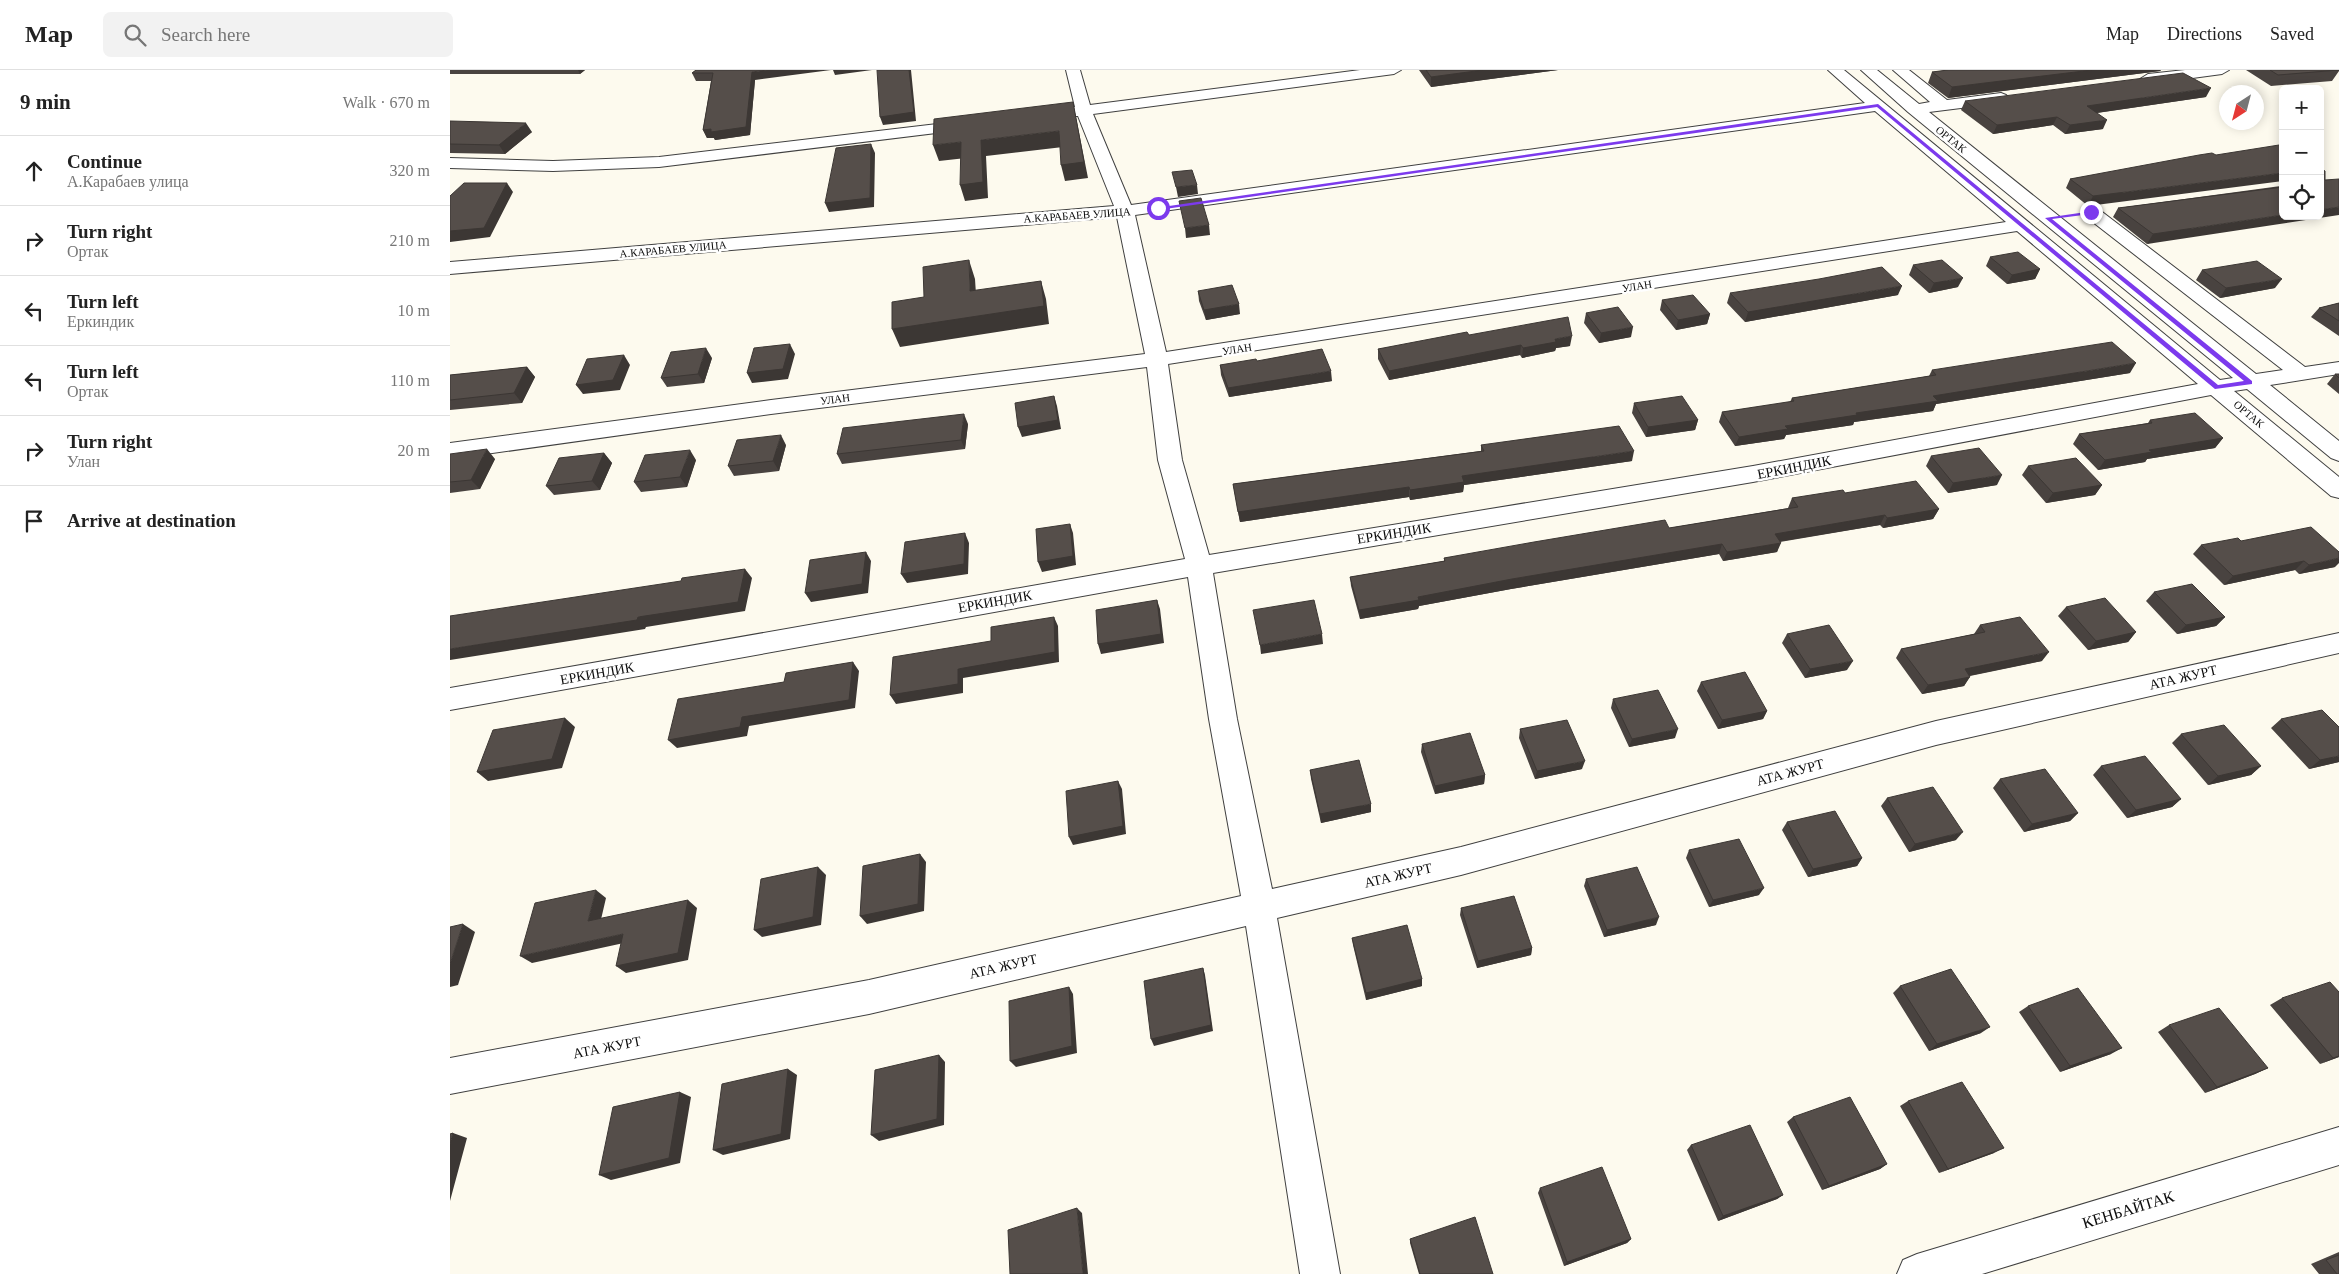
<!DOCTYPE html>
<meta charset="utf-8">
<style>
body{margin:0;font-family:Georgia,serif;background:#f2f2f2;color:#222}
.controls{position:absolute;right:15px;top:15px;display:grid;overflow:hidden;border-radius:8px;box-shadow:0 2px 12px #0003}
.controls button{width:45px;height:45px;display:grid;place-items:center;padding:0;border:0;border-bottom:1px solid #e0e0e0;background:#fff;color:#222;font:25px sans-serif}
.compass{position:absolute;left:1769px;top:15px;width:45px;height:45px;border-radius:50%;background:#fff;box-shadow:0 2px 12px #0003;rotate:216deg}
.stop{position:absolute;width:15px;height:15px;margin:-11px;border:4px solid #7c3aed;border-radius:50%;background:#fff}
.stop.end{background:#7c3aed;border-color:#fff;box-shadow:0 1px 5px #0008}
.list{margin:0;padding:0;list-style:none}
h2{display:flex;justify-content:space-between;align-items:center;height:65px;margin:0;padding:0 20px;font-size:21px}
h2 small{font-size:16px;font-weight:400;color:#767676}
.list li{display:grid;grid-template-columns:32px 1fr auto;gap:15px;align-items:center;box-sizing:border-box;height:70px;padding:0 20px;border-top:1px solid #e0e0e0}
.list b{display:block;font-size:19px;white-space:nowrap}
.list p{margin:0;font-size:16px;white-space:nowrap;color:#767676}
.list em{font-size:16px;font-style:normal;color:#767676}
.icon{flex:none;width:28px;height:28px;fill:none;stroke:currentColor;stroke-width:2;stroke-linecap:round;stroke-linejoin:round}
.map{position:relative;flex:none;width:1889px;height:1204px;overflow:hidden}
header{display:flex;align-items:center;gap:30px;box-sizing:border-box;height:70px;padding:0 25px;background:#fff;border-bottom:1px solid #e0e0e0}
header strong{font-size:24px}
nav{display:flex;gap:28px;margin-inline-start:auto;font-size:18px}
.search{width:350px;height:45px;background:#f2f2f2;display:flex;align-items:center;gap:12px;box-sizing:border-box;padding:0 18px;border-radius:8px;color:#767676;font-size:19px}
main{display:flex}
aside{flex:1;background:#fff}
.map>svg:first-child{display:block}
</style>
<header>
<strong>Map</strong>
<div class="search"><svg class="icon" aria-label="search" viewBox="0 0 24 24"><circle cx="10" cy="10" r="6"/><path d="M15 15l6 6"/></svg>Search here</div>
<nav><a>Map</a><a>Directions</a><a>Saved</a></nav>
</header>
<main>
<aside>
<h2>9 min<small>Walk · 670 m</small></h2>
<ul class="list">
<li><svg class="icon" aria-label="ahead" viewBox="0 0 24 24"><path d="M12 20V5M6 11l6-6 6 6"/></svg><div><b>Continue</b><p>А.Карабаев улица</p></div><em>320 m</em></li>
<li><svg class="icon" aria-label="right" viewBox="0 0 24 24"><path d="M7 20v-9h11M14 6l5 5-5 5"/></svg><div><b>Turn right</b><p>Ортак</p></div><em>210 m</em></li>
<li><svg class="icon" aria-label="left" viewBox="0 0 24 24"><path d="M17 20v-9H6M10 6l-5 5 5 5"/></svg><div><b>Turn left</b><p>Еркиндик</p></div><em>10 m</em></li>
<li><svg class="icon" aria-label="left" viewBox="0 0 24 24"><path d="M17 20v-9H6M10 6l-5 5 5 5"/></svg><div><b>Turn left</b><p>Ортак</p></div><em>110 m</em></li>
<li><svg class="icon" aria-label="right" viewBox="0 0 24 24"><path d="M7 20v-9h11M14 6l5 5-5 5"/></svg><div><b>Turn right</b><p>Улан</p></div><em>20 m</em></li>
<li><svg class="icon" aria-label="arrive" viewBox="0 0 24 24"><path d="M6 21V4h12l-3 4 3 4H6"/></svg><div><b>Arrive at destination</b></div></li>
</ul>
</aside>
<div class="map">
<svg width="1889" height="1204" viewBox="0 0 1889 1204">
<rect width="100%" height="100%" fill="#fdfaee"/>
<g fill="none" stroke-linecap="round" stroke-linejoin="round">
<g stroke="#404040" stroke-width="2">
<path id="minor" d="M616,0H630L640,35L910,0H951L944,4L643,44L681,135L1415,33L1378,0H1394L1770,310L1783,308L1458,42L1411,0H1427L1469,34L1480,32L1443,0H1459L1497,30L1551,23L1556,25L1559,28L1556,31L1551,33L1479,42L1806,304L1833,300L1635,146L1632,142L1635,138H1647L1855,297L1889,292V304L1820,315L1889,371V391L1881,388L1797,319L1784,321L1889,407V428L1881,426L1761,325L1303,412L763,503L787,649L822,819L1011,777L1486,651L1889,563V583L1486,675L1011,805L827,848L890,1204H850L796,856L419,944L0,1024V988L419,910L791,826L759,649L738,507L0,640V618L735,489L708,390L697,297L321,344L0,389V373L321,330L695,284L667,147L0,204V192L664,136L628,46H612L610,43L612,40L625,37ZM1425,41L1556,152L716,282L685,145ZM1567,161L1748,314L1303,396L759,485L732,390L718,294Z
M1735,0H1779L1772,4L1698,14L1690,9L1698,4Z
M521,50L527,52L529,55L527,58L209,97L103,101L0,98V88L103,91L209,87Z
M1889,1057V1095L1532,1204H1447L1453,1190L1467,1184Z"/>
</g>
<use href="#minor" fill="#fff" fill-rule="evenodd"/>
</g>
<path fill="#494340" d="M0,0H135L130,4H0Z
M246,0L305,10L300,65L265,70L264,68H257L253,60L261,11H246L242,3Z
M969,0H1108L981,17Z
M1498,0H1711L1710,1L1498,28L1478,13L1482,2Z
M1796,0H1889V1L1882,11L1821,16Z
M1756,27L1647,43L1653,59L1615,64L1603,55L1543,64L1511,40L1515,31Z
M0,51L82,62L55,84L0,83Z
M1766,85L1638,136L1616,118L1620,109Z
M1875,110L1697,174L1663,147L1668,138Z
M1540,187L1590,199L1585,209L1557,214L1536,196Z
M1463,195L1508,217L1479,223L1459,205Z
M1752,200L1825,218L1770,228L1746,210Z
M748,221L790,244L756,250L749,231Z
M1280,223L1448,225L1295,252L1277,233Z
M1212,230L1260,244L1257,254L1226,260L1210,240Z
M1889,233V266L1861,247L1869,238Z
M1136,243L1181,267L1149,273L1134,253Z
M1019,265L1120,276L1106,278L1105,281L1072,288L1070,285L939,310L928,289V279Z
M262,288L254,313L217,317L211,308Z
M807,291L882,311L779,327L771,305L770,295Z
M77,297L85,307L72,333L0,340V305Z
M1482,300L1680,303L1486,334L1483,341L1404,352L1403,355L1336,365L1334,369L1285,376L1269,352L1272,342L1340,332L1342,328L1479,306Z
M1885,304H1889V324L1877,314Z
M1184,333L1248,350L1245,360L1196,367L1182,343Z
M1700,350L1773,368L1765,378L1697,389L1695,392L1648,400L1623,374L1629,364L1698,353Z
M518,354L515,379L392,394L387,384Z
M336,375L329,401L284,406L278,396Z
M1031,375L1182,391L1014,415L1013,422L960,430L959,427L790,452L783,414L1031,381Z
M154,383L162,393L150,420L104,425L96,416Z
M0,384L45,389L30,419L0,423Z
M1481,386L1547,415L1498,423L1476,396Z
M246,390L237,417L191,422L184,412Z
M1578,396L1652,415L1645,425L1596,433L1572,405Z
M1395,423L1489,439L1483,449L1433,458L1430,455L1330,472L1327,482L1273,491L1269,484L1061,519L969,536L968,539L910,549L901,516L900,507L994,491V488L1219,458L1339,438H1338L1342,428Z
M1791,471L1885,497L1849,504L1845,500L1774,515L1743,484L1751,475Z
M1704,522L1775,547L1766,556L1727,564L1696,531Z
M1616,537L1686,562L1678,572L1638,580L1608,546Z
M1530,555L1592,591L1520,606L1514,616L1472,624L1446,588L1451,579L1524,564Z
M1337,564L1397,600L1355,608L1332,573Z
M1251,612L1317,641L1313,649L1268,659L1247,621Z
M1163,629L1225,668L1179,677L1161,638Z
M1831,649L1889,692L1859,699L1821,658Z
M1070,659L1132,699L1085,709L1069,668Z
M1731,664L1811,696L1801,705L1758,715L1722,673Z
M972,674L1035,705L1034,714L985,724L971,682Z
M1651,696L1731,729L1722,737L1677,748L1643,705Z
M860,700L921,742L871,753L861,709Z
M1550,709L1628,743L1620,751L1574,762L1543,718Z
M1437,728L1506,770L1459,782L1431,736Z
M1337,752L1412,788L1407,796L1358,807L1332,760Z
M1239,780L1309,825L1259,837L1236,788Z
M1136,809L1206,855L1154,867L1134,816Z
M1011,838L1082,878L1081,885L1027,898L1010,845Z
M902,868L972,909V916L916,930L903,875Z
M1450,916L1531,963L1479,981L1443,923Z
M1832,928L1889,987L1870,994L1820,935Z
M1578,936L1661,984L1610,1002L1569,942Z
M1719,955L1818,998L1805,1004L1755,1023L1708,962Z
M1458,1031L1544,1083L1489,1103L1450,1036Z
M1343,1047L1437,1094L1430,1099L1372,1120L1337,1052Z
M1241,1075L1333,1125L1327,1129L1268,1151L1237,1080Z
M1090,1118L1181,1169L1177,1173L1114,1196L1088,1123Z
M960,1169L1043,1204H969L960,1173Z
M1889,1182V1204H1869L1861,1194Z"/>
<path fill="#3c3734" d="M128,0H135L130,4Z
M317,0H381L305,10L300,65L265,70L264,68H257L253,60L302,2Z
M383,0H422L385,5Z
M459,0H461L466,51L433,55L430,47Z
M1033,0H1108L981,17V7Z
M1642,0H1711L1710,1L1498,28L1502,17Z
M1761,18L1756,27L1632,45L1637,36Z
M623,32L638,108L615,111L611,95Z
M1607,47L1603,55L1543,64L1547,55Z
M1657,50L1653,59L1615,64L1620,55Z
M76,53L82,62L55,84L49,75Z
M609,61L613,77L536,86L538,128L515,131L510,115L531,70Z
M511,72L516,88L489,91L483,75Z
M421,74L425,83L424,137L379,142L375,133Z
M1833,103V111L1638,136L1643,126Z
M57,113L63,122L40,167L0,172V161Z
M747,115L748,124L728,127L726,117Z
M1889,137V145L1697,174L1703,164L1833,145V146H1870V140Z
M759,155L760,165L736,168L735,158Z
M519,190L525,209L527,240L520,221Z
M1590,199L1585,209L1557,214L1562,205Z
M1513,208L1508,217L1479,223L1484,213Z
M1832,209L1825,218L1770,228L1776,218Z
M591,211L596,229L599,254L450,277L442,259Z
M1452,216L1448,225L1295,252L1298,242Z
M789,234L790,244L756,250L754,240Z
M1260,244L1257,254L1226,260L1228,250Z
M1183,257L1181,267L1149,273L1151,263Z
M1122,266L1120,276L1106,278L1105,281L1072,288L1073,278L1105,269Z
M340,274L345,284L338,309L302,313L297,303Z
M1071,275L1070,285L939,310V301Z
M256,278L262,288L254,313L248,304Z
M174,285L180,295L170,320L133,324L126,315Z
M1686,293L1680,303L1486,334L1483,341L1404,352L1403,355L1336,365L1334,369L1285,376L1289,367L1335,356L1406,343L1483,326Z
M77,297L85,307L72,333L64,323Z
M881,301L882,311L779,327L778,318Z
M604,326L607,336L611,359L572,367L568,357Z
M514,344L518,354L515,379L511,370Z
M1248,350L1245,360L1196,367L1198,357Z
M331,365L336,375L329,401L323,391Z
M1773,368L1765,378L1697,389L1695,392L1648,400L1655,390L1699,380Z
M37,379L45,389L30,419L21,410Z
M240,380L246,390L237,417L230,407Z
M1184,381L1182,391L1014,415L1013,422L960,430V420L1012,406Z
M154,383L162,393L150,420L142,411Z
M1552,405L1547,415L1498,423L1503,413Z
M1652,415L1645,425L1596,433L1603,423Z
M959,417V427L790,452L788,442Z
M1489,439L1483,449L1433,458L1437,448Z
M1435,445L1430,455L1321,473L1325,464Z
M620,454L623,463L626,495L592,502L588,492Z
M515,463L519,473L518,504L457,513L451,504Z
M1331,473L1327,482L1273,491L1277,482Z
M1272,474L1269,484L1061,519L969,536L968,539L910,549L909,540L968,527L1062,509Z
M416,482L421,491L418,523L361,532L355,523Z
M1889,488V493L1885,497L1849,504L1859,495Z
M1854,491L1845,500L1774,515L1783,506Z
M295,499L302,508L295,541L196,557L195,559L0,590V579L188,547Z
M707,530L710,539L714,573L651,584L648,574Z
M604,547L608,556L609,592L513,608V623L446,634L440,625L508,599Z
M1775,547L1766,556L1727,564L1736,555Z
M1686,562L1678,572L1638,580L1646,571Z
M872,564L873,574L811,584L810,575Z
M1599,582L1592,591L1508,608L1515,599Z
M1403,591L1397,600L1355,608L1360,599Z
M403,592L409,601L405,638L299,656L297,666L227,678L218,670Z
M1520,607L1514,616L1472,624L1478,615Z
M1317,641L1313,649L1268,659L1272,650Z
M115,648L125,657L112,698L38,711L27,702Z
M1228,659L1225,668L1179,677L1182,669Z
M1889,686V692L1859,699L1870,690Z
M1135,691L1132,699L1085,709L1087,701Z
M1811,696L1801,705L1758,715L1768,706Z
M1035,705L1034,714L985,724V716Z
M668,711L672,719L676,764L623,775L619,767Z
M1731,729L1722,737L1677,748L1686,740Z
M921,734V742L871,753L870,744Z
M1628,743L1620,751L1574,762L1582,754Z
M1513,762L1506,770L1459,782L1465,774Z
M470,784L476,792L474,841L417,854L410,846Z
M1412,788L1407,796L1358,807L1363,799Z
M368,797L376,805L371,855L312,867L304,860Z
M1314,818L1309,825L1259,837L1263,830Z
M146,820L156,828L149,858L138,851Z
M238,830L247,838L238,890L176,903L166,896Z
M1209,847L1206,855L1154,867L1157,860Z
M13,854L25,862L8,915L0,917V894Z
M173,864L183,871L82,893L70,886Z
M1082,878L1081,885L1027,898L1028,891Z
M753,898L755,905L763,961L704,976L701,969Z
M972,909V916L916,930V923Z
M619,917L623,924L627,983L566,997L560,991Z
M1540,957L1531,963L1479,981L1487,974Z
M1672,978L1661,984L1610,1002L1620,996Z
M489,985L495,992L494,1055L429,1071L421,1065Z
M1889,986V987L1870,994L1883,988Z
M1818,998L1805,1004L1755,1023L1767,1017Z
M338,999L347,1005L340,1069L273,1085L263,1080Z
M230,1022L241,1027L230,1093L161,1110L149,1105Z
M3,1063L17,1068L0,1131V1074Z
M1554,1078L1544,1083L1489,1103L1498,1099Z
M1437,1094L1430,1099L1372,1120L1379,1116Z
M1333,1125L1327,1129L1268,1151L1273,1146Z
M627,1138L632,1143L638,1204H633Z
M1181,1169L1177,1173L1114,1196L1117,1192Z"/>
<path fill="#554e4a" stroke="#3c3734" d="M246,0H317L302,2L296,57L261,62V59L253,60L263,3H242Z
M427,0H459L464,42L430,47Z
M976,0H1033L981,7Z
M1498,0H1642L1502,17L1482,2Z
M1820,0H1889L1828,5Z
M1733,3L1761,18L1637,36L1657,50L1620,55L1607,47L1547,55L1515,31Z
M623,32L634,92L611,95L609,61L531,70L533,112L510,115L511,72L483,75L484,49Z
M0,51L76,53L49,75L0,74Z
M421,74L420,128L375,133L386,78Z
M1829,75L1833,77V103L1643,126L1620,109L1749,85L1762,83L1766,85Z
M1870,98L1875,101V110L1889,109V137L1870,140Z
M742,100L747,115L726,117L722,102Z
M14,113H57L34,158L0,161V126Z
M1833,117V145L1703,164L1668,138Z
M751,128L759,155L735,158L729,131Z
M1568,182L1590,199L1562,205L1540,187Z
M519,190L520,221L591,211L594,236L442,259V232L474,227L473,197Z
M1492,190L1513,208L1484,213L1463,195Z
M1807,191L1832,209L1776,218L1752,200Z
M1432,197L1452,216L1298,242L1280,223L1369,209Z
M782,215L789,234L754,240L748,221Z
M1243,225L1260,244L1228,250L1212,230Z
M1889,233V251L1869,238Z
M1168,237L1183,257L1151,263L1136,243Z
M1118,247L1122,266L1105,269L1106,272L1073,278L1071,275L939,301L928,279L1017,262L1019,265Z
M1662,272L1686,293L1483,326L1488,331L1406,343L1407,345L1335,356L1338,359L1289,367L1272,342L1344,331L1342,328L1486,305L1482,300Z
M340,274L333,299L297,303L304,278Z
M256,278L248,304L211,308L221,282Z
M872,279L881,301L778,318L770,295L806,289L807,291Z
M174,285L163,310L126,315L137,289Z
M77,297L64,323L0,330V305Z
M1885,304H1889V308Z
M604,326L608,350L568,357L565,333Z
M1232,326L1248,350L1198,357L1184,333Z
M1745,343L1773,368L1699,380L1702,382L1655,390L1629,364L1702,353L1700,350Z
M514,344L511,370L387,384L393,358Z
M1169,356L1184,381L1012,406L1014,412L960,420L959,417L788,442L783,414L1034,381L1031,375Z
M331,365L323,391L278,396L287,370Z
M1529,378L1552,405L1503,413L1481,386Z
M37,379L21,410L0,412V384Z
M240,380L230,407L184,412L195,385Z
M154,383L142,411L96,416L109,388Z
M1626,388L1652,415L1603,423L1578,396Z
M1466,411L1489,439L1437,448L1435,445L1325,464L1331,473L1277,482L1272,474L1062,509L968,527L969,530L909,540L900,507L995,491L994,488L1084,472L1215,450L1219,458L1348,437L1342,428L1393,420L1395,423Z
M620,454L623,486L588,492L586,459Z
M1861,457L1889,482V488L1859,495L1854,491L1783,506L1751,475L1788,468L1791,471Z
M515,463L514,494L451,504L455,472Z
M416,482L412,514L355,523L360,490Z
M295,499L288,532L188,547L187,550L0,579V546L231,511L232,508Z
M1742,514L1775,547L1736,555L1704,522Z
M1655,528L1686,562L1646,571L1616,537Z
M707,530L711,564L648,574L646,540Z
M864,530L872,564L810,575L803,540Z
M604,547L605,582L508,599V614L440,625L443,587L541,571V557Z
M1570,547L1599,582L1515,599L1520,607L1478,615L1451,579L1535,562L1530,555Z
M1379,555L1403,591L1360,599L1337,564Z
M403,592L399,630L292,647L290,657L218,670L228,629L334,612L336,603Z
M1295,602L1317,641L1272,650L1251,612Z
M1208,620L1228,659L1182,669L1163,629Z
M1872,640L1889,657V686L1870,690L1831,649Z
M115,648L102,689L27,702L43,660Z
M1117,650L1135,691L1087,701L1070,659Z
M1774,655L1811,696L1768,706L1731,664Z
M1020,663L1035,705L985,716L972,674Z
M1695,686L1731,729L1686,740L1651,696Z
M909,690L921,734L870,744L860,700Z
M1595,699L1628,743L1582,754L1550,709Z
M668,711L673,756L619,767L616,721Z
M1483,717L1513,762L1465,774L1437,728Z
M1385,741L1412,788L1363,799L1337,752Z
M1289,769L1314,818L1263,830L1239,780Z
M470,784L468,834L410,846L413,796Z
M368,797L363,847L304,860L311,809Z
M1187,797L1209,847L1157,860L1136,809Z
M146,820L138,851L238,830L228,883L166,896L173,864L70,886L85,833Z
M1064,826L1082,878L1028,891L1011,838Z
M13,854L0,894V857Z
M957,855L972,909L916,923L902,868Z
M753,898L761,955L701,969L694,911Z
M1501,899L1540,957L1487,974L1450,916Z
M1880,912L1889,922V986L1883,988L1832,928Z
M619,917L622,976L560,991L559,931Z
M1628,918L1672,978L1620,996L1578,936Z
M1769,938L1818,998L1767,1017L1719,955Z
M489,985L487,1049L421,1065L425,1000Z
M338,999L331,1064L263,1080L272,1014Z
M1512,1012L1554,1078L1498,1099L1458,1031Z
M230,1022L219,1088L149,1105L163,1037Z
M1400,1027L1437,1094L1379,1116L1343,1047Z
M1300,1055L1333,1125L1273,1146L1241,1075Z
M3,1063L0,1074V1064Z
M1152,1097L1181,1169L1117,1192L1090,1118Z
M627,1138L633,1204H560L558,1160Z
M1025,1147L1043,1204H970L960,1169Z
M1889,1185V1204H1887L1876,1190Z"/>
<path fill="#7c3aed" d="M1428,34L1768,315L1794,311L1595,148L1643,141L1641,144L1602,149L1802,311V314L1765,319L1427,37L708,140L705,138Z"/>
<g text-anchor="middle" stroke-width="5" stroke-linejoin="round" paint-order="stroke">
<g font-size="11" fill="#0d0d0d" stroke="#fff">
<text transform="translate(1501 69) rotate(39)" y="4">ОРТАК</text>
<text transform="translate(627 145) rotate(-4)" y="4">А.КАРАБАЕВ УЛИЦА</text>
<text transform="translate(223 179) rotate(-5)" y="4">А.КАРАБАЕВ УЛИЦА</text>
<text transform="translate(1187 216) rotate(-9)" y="4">УЛАН</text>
<text transform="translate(787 279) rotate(-9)" y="4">УЛАН</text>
<text transform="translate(385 329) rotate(-7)" y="4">УЛАН</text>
<text transform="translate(1799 344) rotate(40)" y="4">ОРТАК</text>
</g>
<g font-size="14" fill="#0d0d0d" stroke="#fff">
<text transform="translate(1344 397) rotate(-11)" y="5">ЕРКИНДИК</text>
<text transform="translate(944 463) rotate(-9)" y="5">ЕРКИНДИК</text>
<text transform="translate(545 531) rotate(-10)" y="5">ЕРКИНДИК</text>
<text transform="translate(147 603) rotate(-10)" y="5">ЕРКИНДИК</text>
<text transform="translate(1733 607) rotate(-13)" y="5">АТА ЖУРТ</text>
<text transform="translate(1340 702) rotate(-15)" y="5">АТА ЖУРТ</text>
<text transform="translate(948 805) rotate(-13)" y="5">АТА ЖУРТ</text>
<text transform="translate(553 896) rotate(-13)" y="5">АТА ЖУРТ</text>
<text transform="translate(157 977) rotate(-11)" y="5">АТА ЖУРТ</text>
</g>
<g font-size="16" fill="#0d0d0d" stroke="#fff">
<text transform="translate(1678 1139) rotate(-17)" y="6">КЕНБАЙТАК</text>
</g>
</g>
</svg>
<div class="controls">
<button>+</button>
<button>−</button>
<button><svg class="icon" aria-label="locate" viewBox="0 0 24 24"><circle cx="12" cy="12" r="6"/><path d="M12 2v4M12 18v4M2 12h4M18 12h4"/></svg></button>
</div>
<svg class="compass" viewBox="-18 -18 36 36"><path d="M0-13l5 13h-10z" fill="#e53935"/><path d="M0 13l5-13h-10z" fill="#767676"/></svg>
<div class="stop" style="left:708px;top:138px"></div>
<div class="stop end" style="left:1641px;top:142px"></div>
</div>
</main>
